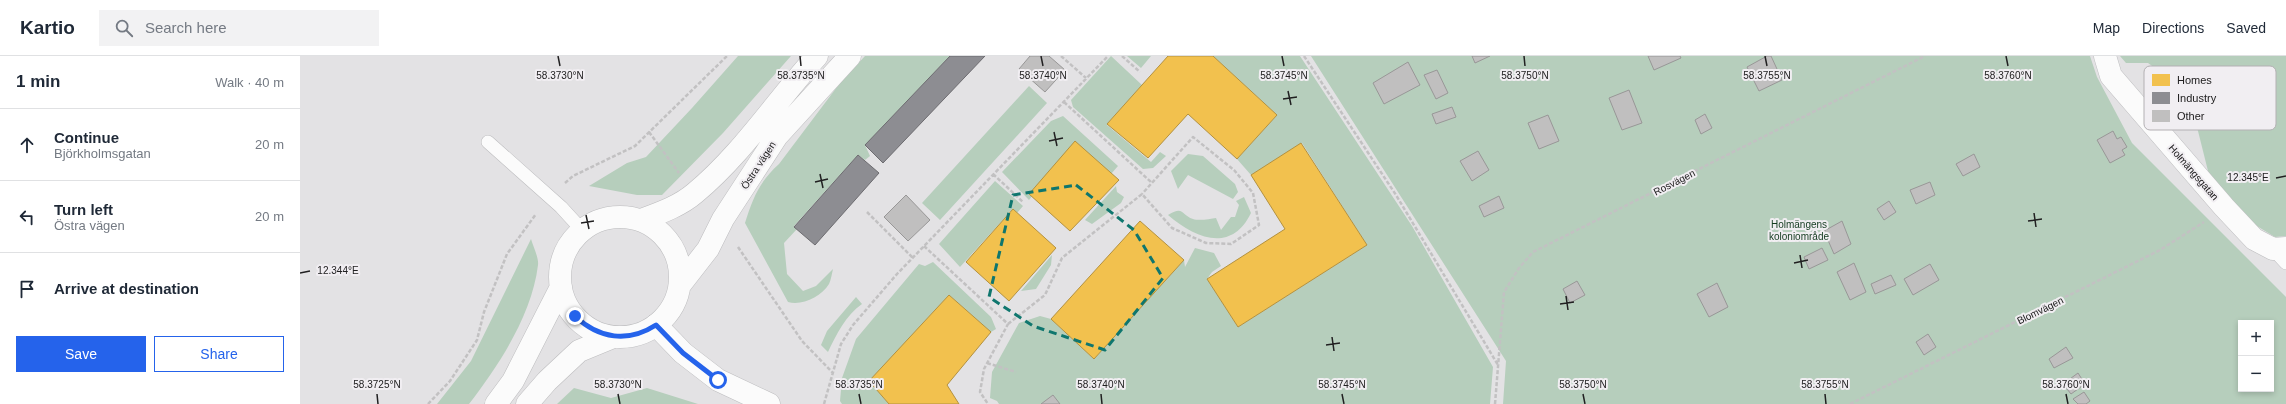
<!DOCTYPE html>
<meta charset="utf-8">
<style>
body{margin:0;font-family:Helvetica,sans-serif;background:#f2f2f3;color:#1f2937}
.controls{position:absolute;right:12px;bottom:12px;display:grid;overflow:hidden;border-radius:0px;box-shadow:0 2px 6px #0003}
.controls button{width:36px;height:36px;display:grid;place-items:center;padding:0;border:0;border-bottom:1px solid #e0e1e3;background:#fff;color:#1f2937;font:20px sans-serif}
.stop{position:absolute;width:12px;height:12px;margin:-9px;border:3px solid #2563eb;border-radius:50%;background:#fff}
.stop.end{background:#2563eb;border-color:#fff;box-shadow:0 1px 4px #0008}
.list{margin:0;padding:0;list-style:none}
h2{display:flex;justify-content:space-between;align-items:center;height:52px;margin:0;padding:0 16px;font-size:17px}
h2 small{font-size:13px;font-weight:400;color:#747a83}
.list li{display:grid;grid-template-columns:26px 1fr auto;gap:12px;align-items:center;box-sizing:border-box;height:72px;padding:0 16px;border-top:1px solid #e0e1e3}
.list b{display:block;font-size:15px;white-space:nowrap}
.list p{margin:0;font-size:13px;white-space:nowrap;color:#747a83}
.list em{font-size:13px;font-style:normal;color:#747a83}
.actions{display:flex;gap:8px;padding:12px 16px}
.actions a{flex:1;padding:9px 0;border:1px solid #2563eb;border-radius:0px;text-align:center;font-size:14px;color:#2563eb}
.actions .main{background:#2563eb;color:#fff}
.icon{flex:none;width:22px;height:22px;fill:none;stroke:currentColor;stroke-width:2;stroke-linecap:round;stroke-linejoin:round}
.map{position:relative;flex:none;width:1986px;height:348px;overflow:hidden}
header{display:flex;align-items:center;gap:24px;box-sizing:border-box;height:56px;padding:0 20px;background:#fff;border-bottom:1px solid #e0e1e3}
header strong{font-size:19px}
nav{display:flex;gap:22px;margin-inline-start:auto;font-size:14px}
.search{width:280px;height:36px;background:#f2f2f3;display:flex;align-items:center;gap:10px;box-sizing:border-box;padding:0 14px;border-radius:0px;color:#747a83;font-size:15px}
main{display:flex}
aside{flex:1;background:#fff}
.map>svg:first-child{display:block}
</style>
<header>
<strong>Kartio</strong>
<div class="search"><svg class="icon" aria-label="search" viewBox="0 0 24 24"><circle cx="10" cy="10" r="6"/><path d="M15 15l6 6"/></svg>Search here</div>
<nav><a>Map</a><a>Directions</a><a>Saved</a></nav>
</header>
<main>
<aside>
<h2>1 min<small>Walk · 40 m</small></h2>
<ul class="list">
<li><svg class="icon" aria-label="ahead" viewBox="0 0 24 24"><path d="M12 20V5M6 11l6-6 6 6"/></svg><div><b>Continue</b><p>Björkholmsgatan</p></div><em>20 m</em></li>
<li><svg class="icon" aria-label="left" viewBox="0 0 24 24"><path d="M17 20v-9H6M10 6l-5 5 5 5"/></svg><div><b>Turn left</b><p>Östra vägen</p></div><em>20 m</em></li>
<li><svg class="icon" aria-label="arrive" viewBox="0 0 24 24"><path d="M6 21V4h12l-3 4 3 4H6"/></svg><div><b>Arrive at destination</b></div></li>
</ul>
<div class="actions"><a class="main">Save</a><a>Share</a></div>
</aside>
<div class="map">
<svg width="1986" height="348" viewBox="0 0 1986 348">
<rect width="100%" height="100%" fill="#e3e2e4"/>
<path fill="#b6cebc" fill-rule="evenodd" d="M438,0H491L423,77L362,139H337L289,130L327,107L346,101L392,52Z
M565,0H650L565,89L570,100L565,104L558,99L494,170L497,173L484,187L487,218L503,235L516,230L533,213C532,217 531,224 529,228C521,241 502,250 488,246L445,167C453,142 459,126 479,108L540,27Z
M811,0L842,29L807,69L851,106L860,96L866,100L853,112L843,113L773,51L771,44Z
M827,0H851L841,12Z
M913,0H1000L1112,170L1193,311L1190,348H699L697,345L690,342L692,316L719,267L740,260L751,263L794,303L884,204L885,211L895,192L914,197L921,210L912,216L907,223L938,271L1067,189L1002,87L951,119L937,103L977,59Z
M1011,0H1790L1797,21L1832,87L1986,241V348H1203L1206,305ZM1941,267H1971V333H1941Z
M1820,0H1986V180L1975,181L1942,161L1909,119L1896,67L1876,27L1848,7H1826Z
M729,30L747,47L640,164L622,147Z
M763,60L818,110L811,118L732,140L729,144L702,116L751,65Z
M888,98L903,100L935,128L938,136L933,143L888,119L878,133L871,115Z
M695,125L723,150L717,157L713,153L660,211L639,188Z
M816,130L817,136L824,141L821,147L792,168L785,164Z
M944,141L951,157C931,198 895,182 868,159C884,149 881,159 893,163C899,165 910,163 916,162L921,174L931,161H935L939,149L936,145Z
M231,183C233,190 239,202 238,209C232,259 199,309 169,348H137L171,305Z
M752,199L751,209L736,233L721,235Z
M633,206L691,261L696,273L691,276L649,239L570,325L589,348H542L540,345L542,322L556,283L619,208L625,210Z
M556,241L562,248C546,259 536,279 528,296L521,289L527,275Z
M274,332L311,342L347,332L398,348H257Z"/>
<path fill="#f2c14e" stroke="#b39140" d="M868,0H913L977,59L937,103L888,58L848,102L807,68Z
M775,85L819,124L770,175L729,138Z
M1001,87L1067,189L938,271L907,223L985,173L951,119Z
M713,153L756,192L709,245L666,206Z
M840,165L884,204L794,303L751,263Z
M649,239L691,276L647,329L659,348H589L569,325Z"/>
<path fill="#8d8d92" stroke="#6d6c70" d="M650,0H685L583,107L565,89Z
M558,99L579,117L515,189L494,171Z"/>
<path fill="#c0bfbf" stroke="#989797" d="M730,0H749L765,14L745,36L719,13Z
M1172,0H1190L1175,7Z
M1348,0H1380L1381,2L1354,14Z
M1467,0H1471L1482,24L1459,35L1447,11Z
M1108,6L1120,29L1084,48L1073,27Z
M1137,14L1148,37L1136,43L1124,19Z
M1329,34L1342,67L1322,74L1309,42Z
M1152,51L1156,61L1136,68L1132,58Z
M1405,58L1412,72L1401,78L1395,64Z
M1248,59L1259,85L1239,93L1228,67Z
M1813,75L1817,83L1821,81L1827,91L1822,94L1825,99L1810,107L1797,84Z
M1178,95L1189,114L1172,125L1160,105Z
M1674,98L1680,111L1663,120L1656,108Z
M1630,126L1635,139L1616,148L1610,134Z
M606,139L630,164L608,185L584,161Z
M1199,140L1204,152L1184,161L1179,150Z
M1589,145L1596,156L1584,164L1577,153Z
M1542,165L1551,188L1534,198L1524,175Z
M1522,192L1528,204L1509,213L1504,201Z
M1554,207L1566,236L1550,244L1537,216Z
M1630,208L1639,224L1613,239L1604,223Z
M1591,219L1596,229L1575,238L1571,228Z
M1277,225L1285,239L1270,247L1263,233Z
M1417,227L1428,251L1409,261L1397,238Z
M1628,278L1636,291L1624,299L1616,286Z
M1766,291L1773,302L1754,312L1749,303Z
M1778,317L1785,328L1771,338L1763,328Z
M1784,336L1790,345L1786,348H1778L1773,343Z
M753,339L760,348H741Z"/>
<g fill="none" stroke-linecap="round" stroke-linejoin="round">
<g stroke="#bcbcbe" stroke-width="14">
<path id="service" d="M188,86L261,151L282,174
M1973,193L1986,207"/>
</g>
<g stroke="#bcbcbe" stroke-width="23">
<path id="minor" d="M1805,0L1811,20L1924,151L1954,183L1973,193L1986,192
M356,269L383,297L418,324L469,348"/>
</g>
<g stroke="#bcbcbe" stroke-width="23">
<path id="tertiary" d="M260 221a60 60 0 1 1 120 0a60 60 0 1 1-120 0Z
M341,164C360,157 380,150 395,137C442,98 476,45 517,0
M380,229L408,193L423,163L477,80L550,0
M196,348L213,325L261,231
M227,348L247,325L279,295L313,281"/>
</g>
<path stroke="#c2c1c2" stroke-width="2.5" stroke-dasharray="4 2" stroke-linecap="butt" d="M761,0L786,22
M822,0L840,16
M1004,0L1096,139L1198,309
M764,46L852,127
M349,76L379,117
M693,118L723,146
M265,127L273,120L335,90L427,0
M567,156L613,202
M624,190L708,268L684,313L680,336L688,348
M438,191L502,285L533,317
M708,268L745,239L762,202L842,138L872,172L906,187L931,188L959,169L953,137L934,114L893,81L842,138
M687,307L716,316
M128,348L150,325L177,284L184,256L207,198L236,158
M524,348L541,288L553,269L597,218L808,0
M1195,348L1204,236L1219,212L1233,196L1625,0
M1550,348L1860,194L1904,166"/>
<use href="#service" stroke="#fbfbfb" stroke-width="13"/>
<use href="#minor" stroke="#fbfbfb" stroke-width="22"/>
<use href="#tertiary" stroke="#fbfbfb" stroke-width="22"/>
</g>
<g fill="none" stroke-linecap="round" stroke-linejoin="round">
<path stroke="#2563eb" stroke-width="5" d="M275,260C299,283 328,287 356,269L383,297L418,324"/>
</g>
<path fill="none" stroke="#0f766e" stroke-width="3" stroke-dasharray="8 5" stroke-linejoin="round" d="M776,129L834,174L863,222L805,294L733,270L689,241L713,139Z"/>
<path fill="none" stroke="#212021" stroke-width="1.5" d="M258,0L260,10M500,0L501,10M741,0L743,10M982,0L984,10M1224,0L1225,10M1465,0L1467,10M1706,0L1708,10M988,35L991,49M983,43L997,41M754,76L757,90M749,85L763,82M520,118L523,132M1976,122L1986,120M515,126L528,123M1734,157L1736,171M286,159L289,173M1728,165L1742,163M281,167L294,165M1500,199L1502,212M1494,207L1508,204M0,217L10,215M1266,240L1268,254M1260,248L1274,246M1032,281L1034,295M1026,289L1040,287M77,338L78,348M318,338L320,348M559,338L561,348M801,338L802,348M1042,338L1044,348M1283,338L1285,348M1525,338L1526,348M1766,338L1768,348"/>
<g text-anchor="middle" stroke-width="4" stroke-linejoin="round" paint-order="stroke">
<g font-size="10" fill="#212021" stroke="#f1eef2">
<text transform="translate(458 109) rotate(-57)" y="4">Östra vägen</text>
<text transform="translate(1894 116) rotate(49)" y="4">Holmängsgatan</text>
<text transform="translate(1374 126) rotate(-27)" y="4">Rosvägen</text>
<text transform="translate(1740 254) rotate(-26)" y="4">Blomvägen</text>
</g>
<g font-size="10" fill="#133b1f" stroke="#f1eef2">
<text x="1499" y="172">Holmängens<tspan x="1499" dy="12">koloniområde</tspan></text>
</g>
</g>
<rect x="1844" y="10" width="132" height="64" rx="6" fill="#f1eef2" stroke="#b3b0b3" stroke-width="1"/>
<rect x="1852" y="18" width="18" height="12" fill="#f2c14e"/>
<rect x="1852" y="36" width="18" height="12" fill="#8d8d92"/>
<rect x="1852" y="54" width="18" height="12" fill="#c0bfbf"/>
<g font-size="11" fill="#212021">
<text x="1877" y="28">Homes</text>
<text x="1877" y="46">Industry</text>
<text x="1877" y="64">Other</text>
</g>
<g font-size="10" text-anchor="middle" fill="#212021" stroke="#f1eef2" stroke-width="4" stroke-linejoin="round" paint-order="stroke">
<text x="260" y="23">58.3730°N</text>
<text x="501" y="23">58.3735°N</text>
<text x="743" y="23">58.3740°N</text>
<text x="984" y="23">58.3745°N</text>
<text x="1225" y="23">58.3750°N</text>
<text x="1708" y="23">58.3760°N</text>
<text x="1467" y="23">58.3755°N</text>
<text x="1948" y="125">12.345°E</text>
<text x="38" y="218">12.344°E</text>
<text x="77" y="332">58.3725°N</text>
<text x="318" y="332">58.3730°N</text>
<text x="559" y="332">58.3735°N</text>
<text x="801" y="332">58.3740°N</text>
<text x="1042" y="332">58.3745°N</text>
<text x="1283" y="332">58.3750°N</text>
<text x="1525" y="332">58.3755°N</text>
<text x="1766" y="332">58.3760°N</text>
</g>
</svg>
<div class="controls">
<button>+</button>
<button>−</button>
</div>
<div class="stop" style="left:418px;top:324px"></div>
<div class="stop end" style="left:275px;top:260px"></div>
</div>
</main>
